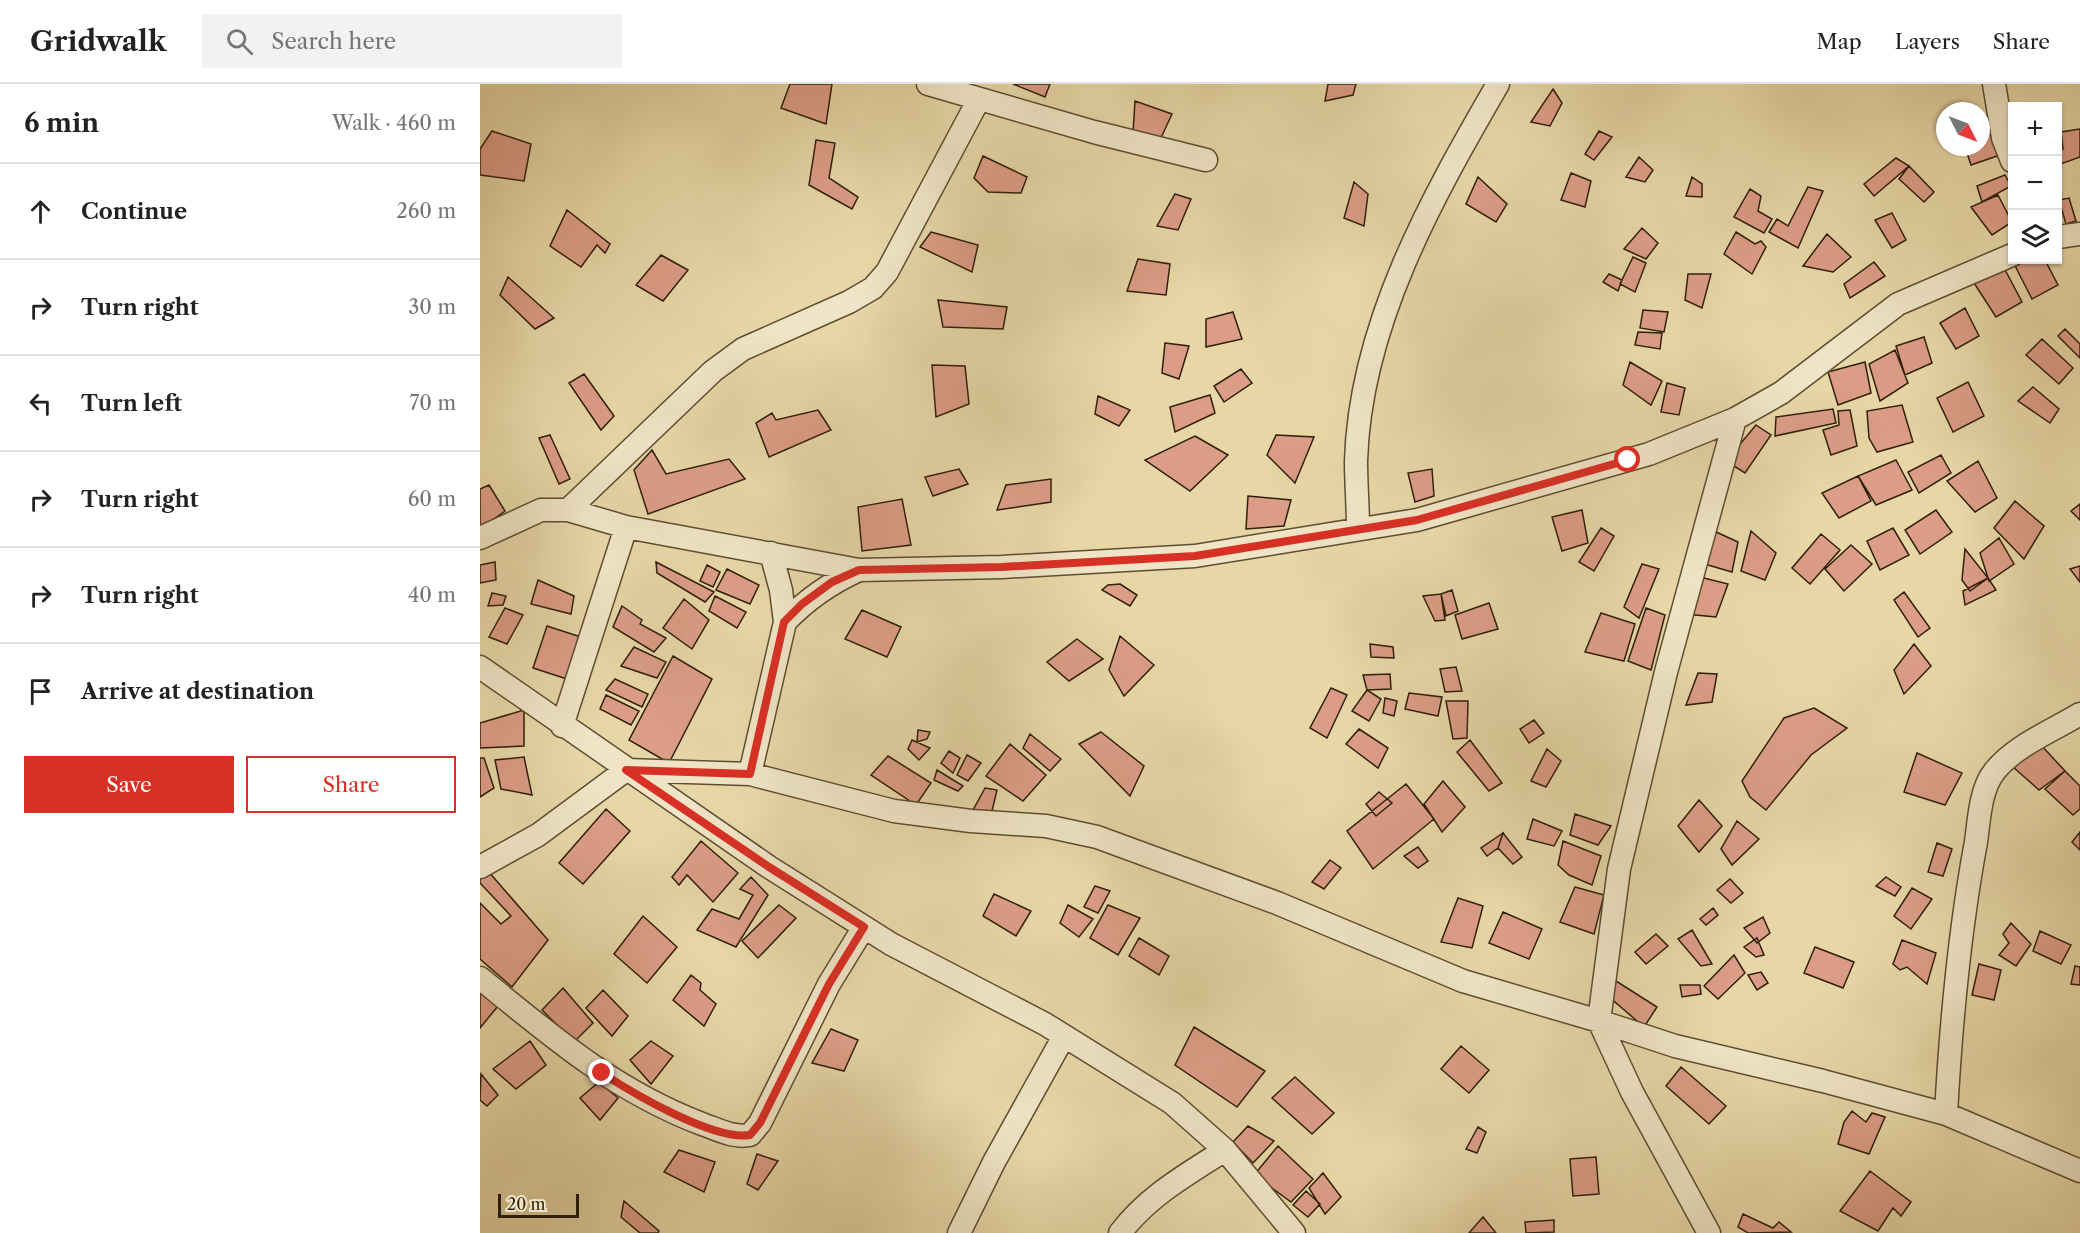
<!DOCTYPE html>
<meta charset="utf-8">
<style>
body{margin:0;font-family:"Libre Caslon Text",serif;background:#f2f2f2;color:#222}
.controls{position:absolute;right:18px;top:18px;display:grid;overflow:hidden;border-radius:0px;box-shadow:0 2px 4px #0004}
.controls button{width:54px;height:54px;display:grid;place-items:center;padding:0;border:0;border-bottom:2px solid #e0e0e0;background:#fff;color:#222;font:30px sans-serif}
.compass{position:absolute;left:1456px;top:18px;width:54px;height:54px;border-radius:50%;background:#fff;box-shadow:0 2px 4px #0004;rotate:132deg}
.scale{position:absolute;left:18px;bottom:15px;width:81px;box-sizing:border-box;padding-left:6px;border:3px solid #301f0a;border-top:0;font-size:16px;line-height:21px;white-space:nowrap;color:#301f0a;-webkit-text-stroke:4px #efe5c6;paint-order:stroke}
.stop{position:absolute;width:18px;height:18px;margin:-14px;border:4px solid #d93025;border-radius:50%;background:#fff}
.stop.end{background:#d93025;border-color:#fff;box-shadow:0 2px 6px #0008}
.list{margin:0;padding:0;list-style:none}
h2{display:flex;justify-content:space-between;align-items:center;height:78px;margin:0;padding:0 24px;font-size:26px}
h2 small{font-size:20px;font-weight:400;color:#767676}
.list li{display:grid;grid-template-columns:39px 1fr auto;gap:18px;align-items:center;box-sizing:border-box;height:96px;padding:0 24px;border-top:2px solid #e0e0e0}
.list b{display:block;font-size:22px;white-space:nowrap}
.list em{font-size:20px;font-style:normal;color:#767676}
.actions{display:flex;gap:12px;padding:18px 24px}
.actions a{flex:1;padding:14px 0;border:2px solid #d93025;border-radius:0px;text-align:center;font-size:21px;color:#d93025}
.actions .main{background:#d93025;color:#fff}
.icon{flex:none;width:33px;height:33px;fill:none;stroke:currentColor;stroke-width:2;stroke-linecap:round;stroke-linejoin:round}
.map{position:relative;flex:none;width:1600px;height:1149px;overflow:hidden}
header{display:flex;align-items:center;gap:36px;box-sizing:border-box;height:84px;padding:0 30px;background:#fff;border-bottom:2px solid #e0e0e0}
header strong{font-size:28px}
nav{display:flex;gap:33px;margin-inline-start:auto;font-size:21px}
.search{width:420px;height:54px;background:#f2f2f2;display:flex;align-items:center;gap:15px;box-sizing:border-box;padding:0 21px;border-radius:0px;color:#767676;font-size:22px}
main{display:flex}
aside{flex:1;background:#fff}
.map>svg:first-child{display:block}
</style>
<header>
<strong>Gridwalk</strong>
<div class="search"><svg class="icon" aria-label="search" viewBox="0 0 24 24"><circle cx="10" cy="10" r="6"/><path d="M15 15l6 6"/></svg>Search here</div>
<nav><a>Map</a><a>Layers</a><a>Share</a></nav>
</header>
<main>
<aside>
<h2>6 min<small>Walk · 460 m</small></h2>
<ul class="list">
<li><svg class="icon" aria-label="ahead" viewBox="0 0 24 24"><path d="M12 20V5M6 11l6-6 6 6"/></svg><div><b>Continue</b></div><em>260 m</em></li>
<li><svg class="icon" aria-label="right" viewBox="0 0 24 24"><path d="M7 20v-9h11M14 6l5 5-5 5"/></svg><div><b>Turn right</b></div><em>30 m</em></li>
<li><svg class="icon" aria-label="left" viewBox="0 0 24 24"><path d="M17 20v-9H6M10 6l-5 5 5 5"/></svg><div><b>Turn left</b></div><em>70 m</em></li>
<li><svg class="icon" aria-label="right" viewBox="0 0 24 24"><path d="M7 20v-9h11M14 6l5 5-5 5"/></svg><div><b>Turn right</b></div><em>60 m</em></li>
<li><svg class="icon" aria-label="right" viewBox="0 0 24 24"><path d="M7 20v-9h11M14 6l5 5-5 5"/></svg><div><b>Turn right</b></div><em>40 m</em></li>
<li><svg class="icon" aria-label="arrive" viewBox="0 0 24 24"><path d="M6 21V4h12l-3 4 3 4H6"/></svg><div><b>Arrive at destination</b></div></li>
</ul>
<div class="actions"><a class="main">Save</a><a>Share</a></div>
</aside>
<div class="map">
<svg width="1600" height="1149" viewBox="0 0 1600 1149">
<rect width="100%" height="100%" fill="#e7d7a7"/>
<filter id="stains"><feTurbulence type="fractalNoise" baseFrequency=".00333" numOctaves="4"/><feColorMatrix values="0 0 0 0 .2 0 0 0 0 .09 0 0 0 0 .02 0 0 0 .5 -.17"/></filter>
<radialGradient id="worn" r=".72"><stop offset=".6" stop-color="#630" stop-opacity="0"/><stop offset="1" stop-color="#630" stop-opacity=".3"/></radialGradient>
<path fill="#dc9d87" stroke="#301f0a" stroke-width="1.5" d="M310,0H352L346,40L301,24Z
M533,0H570L565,13Z
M848,0H876L873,11L845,17Z
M1073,5L1082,19L1070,42L1051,38Z
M655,17L692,30L679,58L653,49Z
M1510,30L1523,70L1491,81L1485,63H1501V35Z
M1600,45V73L1578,81V67L1583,65L1581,48Z
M12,47L51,60L44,97L0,91V65Z
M1119,47L1132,53L1114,76L1105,70Z
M336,56L355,59L349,94L378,113L372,125L329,101Z
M503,72L547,93L541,109L508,108L494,94Z
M1159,73L1173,86L1165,98L1146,93Z
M1416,74L1429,82L1394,112L1384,100Z
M1429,82L1454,108L1444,118L1419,95Z
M1091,89L1111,97L1105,123L1081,116Z
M1525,91L1531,102L1502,118L1497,102Z
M998,93L1027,120L1016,138L986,120Z
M1212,93L1222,100V113L1206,112Z
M874,98L888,110L884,142L864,134Z
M1328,103L1343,107L1318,164L1289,148L1297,135L1308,142Z
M1270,105L1281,112L1278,127L1292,135L1284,149L1254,133Z
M695,110L711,115L698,146L677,142Z
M1518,111L1532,138L1512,151L1491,123Z
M1589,114L1596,137L1586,140L1579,116Z
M87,126L130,160L125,169L117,161L101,183L70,162Z
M1412,129L1426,156L1412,164L1395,136Z
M1162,144L1178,159L1166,175L1144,165Z
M451,148L498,161L492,188L440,163Z
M1256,148L1275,160L1281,157L1286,163L1272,190L1244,170Z
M1347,150L1371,173L1353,188L1323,182Z
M181,171L208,186L183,217L156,201Z
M1530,172L1532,176H1565L1578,201L1552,215Z
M1153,173L1166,179L1155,208L1140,200Z
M658,175L690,180L686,211L647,207Z
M1394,178L1405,192L1370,214L1364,200Z
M1522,180L1542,218L1516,233L1494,199Z
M1129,190L1142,196L1138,207L1123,198Z
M1208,190H1231L1222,224L1205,216Z
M28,193L74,234L55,245L20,211Z
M458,216L527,223L523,245L463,243Z
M1485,224L1499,252L1476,265L1460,239Z
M1163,226L1188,228L1184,248L1160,244Z
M753,228L762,255L726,263V235Z
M1585,245L1600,260V274L1578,252Z
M1158,248L1182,249L1180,265L1155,261Z
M1444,253L1452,279L1425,291L1416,262Z
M1562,255L1593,284L1579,300L1546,271Z
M685,259L709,262L699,295L682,289Z
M1415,266L1428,299L1400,317L1389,280Z
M1150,278L1182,297L1171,321L1143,301Z
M1385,278L1391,309L1358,321L1348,288Z
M452,281L485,282L489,320L456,333Z
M761,285L772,299L744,318L734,302Z
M104,290L134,332L121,346L89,299Z
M1488,298L1504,332L1473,348L1457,314Z
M1187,299L1205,304L1199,331L1181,328Z
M1553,303L1579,325L1570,339L1538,317Z
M730,311L735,329L695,348L690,323Z
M618,312L650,326L639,342L615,330Z
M1422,321L1433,358L1397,368L1389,354L1387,327Z
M1353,325L1356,339L1295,352L1296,333Z
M338,326L351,346L289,373L276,339L292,329L296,336Z
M1370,326L1377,362L1351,371L1343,346L1359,341L1358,327Z
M1276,341L1291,351L1265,389L1246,377Z
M70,351L90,395L79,400L59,354Z
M796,351L834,353L815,399L787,371Z
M715,352L748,371L710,407L665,376Z
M172,366L186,390L249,375L265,395L168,430L154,386Z
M1461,371L1471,389L1439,409L1428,388Z
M1416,376L1432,406L1396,421L1378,392Z
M1498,377L1517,414L1495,428L1467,397Z
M479,385L488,400L453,412L445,393Z
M952,385L954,412L935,418L928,389Z
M1378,392L1391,417L1359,434L1342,409Z
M571,395V418L517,426L526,401Z
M9,401L25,427L0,445V405Z
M768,412L811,416L804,442L766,445Z
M422,415L431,461L382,467L378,423Z
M1535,417L1564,442L1544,475L1514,444Z
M1600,420V436L1591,427Z
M1102,426L1108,459L1082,467L1072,433Z
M1456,426L1472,448L1440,470L1425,446Z
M1121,444L1134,452L1114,487L1099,478Z
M1413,444L1429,471L1400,486L1387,457Z
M1234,447L1258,458L1252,488L1221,479Z
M1271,447L1296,469L1285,496L1261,487Z
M1341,450L1360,466L1330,500L1312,484Z
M1519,454L1534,480L1509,497L1500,469Z
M1371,461L1392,480L1364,507L1345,485Z
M1485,465L1508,494L1490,507L1482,496Z
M15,478L16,496L0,499V481Z
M176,478L234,508L225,518L177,489Z
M1162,480L1179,485L1159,534L1144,523Z
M227,481L240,488L233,503L220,497Z
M1600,482V498L1590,485Z
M247,485L279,501L270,520L236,506Z
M1216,492L1248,500L1236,533L1205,530Z
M1508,494L1516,506L1485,521L1483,507Z
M58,496L94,512L91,530L51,520Z
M640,500L657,511L650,522L622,506L628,501Z
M972,506L978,527L966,532L961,510Z
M1424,508L1450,544L1438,553L1414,516Z
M12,509L26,512L23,521L8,522Z
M961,510L965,536L955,537L943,512Z
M235,512L266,528L257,544L229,527Z
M204,515L229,536L212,565L183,544Z
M1009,519L1018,545L982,555L975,531Z
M142,522L162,536L160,540L186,554L174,568L133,543Z
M25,524L43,531L27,560L9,553Z
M1166,524L1185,531L1171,586L1148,577Z
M382,526L421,543L407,573L365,555Z
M1121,529L1155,540L1144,577L1105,568Z
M67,542L104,554L90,596L53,584Z
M640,552L674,581L644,612L629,586Z
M597,555L623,575L589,597L567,578Z
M890,560L913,563L914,574L891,573Z
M1434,560L1451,582L1424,610L1414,586Z
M154,563L186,578L177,594L141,582Z
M193,572L232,595L189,679L149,656Z
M976,583L982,607L965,608L960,585Z
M1218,589L1237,590L1232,618L1206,621Z
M910,590L911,605L887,606L883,591Z
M135,595L168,610L162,623L126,606Z
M851,604L867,611L847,654L830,644Z
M887,606L901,615L889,637L872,627Z
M929,609L962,613L958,632L925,625Z
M126,611L159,627L151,641L120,625Z
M905,614L917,617L914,632L903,629Z
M966,617H988L987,654L973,655Z
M1334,624L1367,644L1331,671L1286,726L1270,713L1262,697L1304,634Z
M44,626V662L0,664V639Z
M1054,636L1064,649L1049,659L1040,645Z
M879,645L908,664L898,684L866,660Z
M438,646L450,648L447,655L437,658Z
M621,648L664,682L650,712L599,660Z
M550,650L581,675L570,687L543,664Z
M432,656L450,664L439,676L428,665Z
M990,656L1022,699L1009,707L977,668Z
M530,660L566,691L543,717L506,692Z
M1560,660L1585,687L1559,706L1533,683Z
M1067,665L1081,677L1066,703L1051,697Z
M469,667L480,674L473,689L461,679Z
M1437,669L1482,689L1465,721L1424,708Z
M487,671L501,679L488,697L477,691Z
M408,672L451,699L436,721L391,691Z
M44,673L52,711L21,705L15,676Z
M0,674H4L14,704L0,713Z
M457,686L483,702L478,707L454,696Z
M1585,687L1600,702V725L1593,731L1565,705Z
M963,697L985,723L962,748L944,720Z
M926,700L954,735L893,785L867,747Z
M505,704L517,706L512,727L492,728Z
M899,708L912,719L896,732L886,720Z
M1219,716L1242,742L1219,768L1198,742Z
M126,725L150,747L103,800L79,779Z
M1095,730L1131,742L1118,761L1090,751Z
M1053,735L1082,747L1074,762L1047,755Z
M1257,737L1279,755L1252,781L1241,765Z
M1600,748V766L1592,758Z
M1023,749L1042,773L1033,780L1018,764Z
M1023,749L1018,764L1007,772L1001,764Z
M221,757L258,789L233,818L207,791L199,801L192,793Z
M1083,757L1121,772L1112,801L1089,791L1078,781Z
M1457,759L1472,765L1463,792L1448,788Z
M938,763L948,777L938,784L924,772Z
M850,776L861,784L844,805L832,798Z
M8,787L68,856L32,903L0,875V819L21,840L31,832L0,799V792Z
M271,793L288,811L256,863L217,846L232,825L259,835L273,811L260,805Z
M1406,793L1421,803L1415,812L1396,802Z
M1250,795L1263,809L1251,819L1237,806Z
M615,802L630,807L618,829L604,823Z
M1095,803L1124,811L1114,850L1080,838Z
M1432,804L1452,815L1431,845L1414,832Z
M514,810L551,827L536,852L503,832Z
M978,814L1003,822L992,864L961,858Z
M299,821L316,834L278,874L262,857Z
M588,821L613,835L599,853L580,839Z
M628,821L660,834L638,871L610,854Z
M1233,824L1238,831L1226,841L1220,835Z
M1023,828L1062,845L1049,875L1009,859Z
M163,832L197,863L167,899L134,870Z
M1283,833L1290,849L1277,859L1264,844Z
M1531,839L1551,860L1536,882L1519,871L1529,859L1523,850Z
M1212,846L1232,880L1221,882L1198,855Z
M1560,847L1591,861L1581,880L1553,867Z
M1176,850L1188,862L1166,880L1155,868Z
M659,854L689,872L679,891L649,872Z
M1277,854L1284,871L1276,873L1264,863Z
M1422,856L1456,869L1447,900L1427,883L1420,886L1413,880Z
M1335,863L1374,878L1363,904L1324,889Z
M1254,871L1265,889L1238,915L1224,902Z
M1499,880L1521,886L1514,916L1492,911Z
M1595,882L1600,883V901L1591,900Z
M1281,888L1288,899L1277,906L1268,891Z
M211,891L221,899L220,906L236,920L224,942L193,916Z
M1136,897L1177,923L1164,943L1128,912Z
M1200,901H1220L1221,910L1202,913Z
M83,904L113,939L94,958L62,926Z
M0,905L18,922L0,944Z
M123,906L148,932L132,952L106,924Z
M714,943L785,987L757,1023L695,981Z
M351,945L378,956L364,987L332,979Z
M50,957L66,981L36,1005L13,985Z
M171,957L193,972L171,1000L150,976Z
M981,962L1009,986L989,1009L961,985Z
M1201,983L1246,1022L1229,1040L1186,1002Z
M1,990L18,1011L7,1022L0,1016Z
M815,993L854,1029L832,1050L792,1014Z
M119,998L138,1014L120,1036L100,1014Z
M1372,1027L1386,1038L1392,1029L1405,1033L1389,1070L1358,1060L1364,1038Z
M768,1042L794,1057L773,1079L753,1058Z
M998,1043L1006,1048L997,1069L986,1065Z
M798,1062L833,1095L811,1118L774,1091Z
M199,1066L235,1078L224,1108L184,1088Z
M277,1070L298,1077L278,1106L267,1100Z
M1116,1073L1119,1110L1093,1112L1090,1075Z
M1390,1087L1431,1118L1421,1132L1413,1124L1398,1147L1360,1127Z
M843,1089L861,1113L845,1130L829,1104Z
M826,1107L840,1120L828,1133L813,1121Z
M144,1117L179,1147L178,1149H160L141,1133Z
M1263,1130L1293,1144L1299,1138L1311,1148L1268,1149L1258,1143Z
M1003,1133L1016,1149H989Z
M1074,1136V1148L1046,1149L1045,1138Z"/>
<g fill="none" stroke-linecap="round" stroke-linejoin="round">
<g stroke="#5e4d31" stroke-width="25">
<path id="minor" d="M448,0L614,48L726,76
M1514,0L1523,54L1532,77
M1578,153L1600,150
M1255,335L1186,588L1139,785L1119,937L1195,962L1343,997L1466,1030L1600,1087
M88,426L233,287L263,265L369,218L393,204L407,188L499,15
M878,445C878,423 876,400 876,377C880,241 952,114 1018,0
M0,454L61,426H88L146,443L379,486L522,483L715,472L937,436L1169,370L1255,335L1301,309L1418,220L1532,171
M291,469L301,506L305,538
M0,583L289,783L411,860L565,940L692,1019L745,1066L814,1149
M82,642L146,443
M270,690L305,538C327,515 350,499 379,486
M0,783L58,751L146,686L270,690L414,727L491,737L566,742L617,753L797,819L983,897L1119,937L1152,1008L1229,1149
M0,894C71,952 135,1007 222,1040C239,1046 253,1054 270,1051L280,1039L349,900L384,843
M1466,1030C1471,938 1479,849 1496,758C1499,737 1500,706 1514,688C1534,662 1572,647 1600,630
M479,1149L514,1078L584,952
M640,1149C668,1112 706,1091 745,1066"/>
</g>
<use href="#minor" stroke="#efe5c6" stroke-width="22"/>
</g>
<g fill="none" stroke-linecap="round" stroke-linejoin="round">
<path stroke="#d93025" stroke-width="8" d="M122,989C154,1010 234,1057 270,1051L280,1039L349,900L384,843L289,783L146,686L270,690L304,538L322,520L352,498L379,486L522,483L715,472L937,436L1148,376"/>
</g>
<rect width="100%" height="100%" filter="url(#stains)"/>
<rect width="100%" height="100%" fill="url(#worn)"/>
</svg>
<div class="controls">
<button>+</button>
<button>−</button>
<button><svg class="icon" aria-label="layers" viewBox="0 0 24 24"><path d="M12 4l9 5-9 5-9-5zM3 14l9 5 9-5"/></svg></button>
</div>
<svg class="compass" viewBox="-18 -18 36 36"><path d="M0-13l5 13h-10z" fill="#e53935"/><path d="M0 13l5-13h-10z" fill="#767676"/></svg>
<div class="scale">20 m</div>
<div class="stop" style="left:1148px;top:376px"></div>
<div class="stop end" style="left:122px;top:989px"></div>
</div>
</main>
